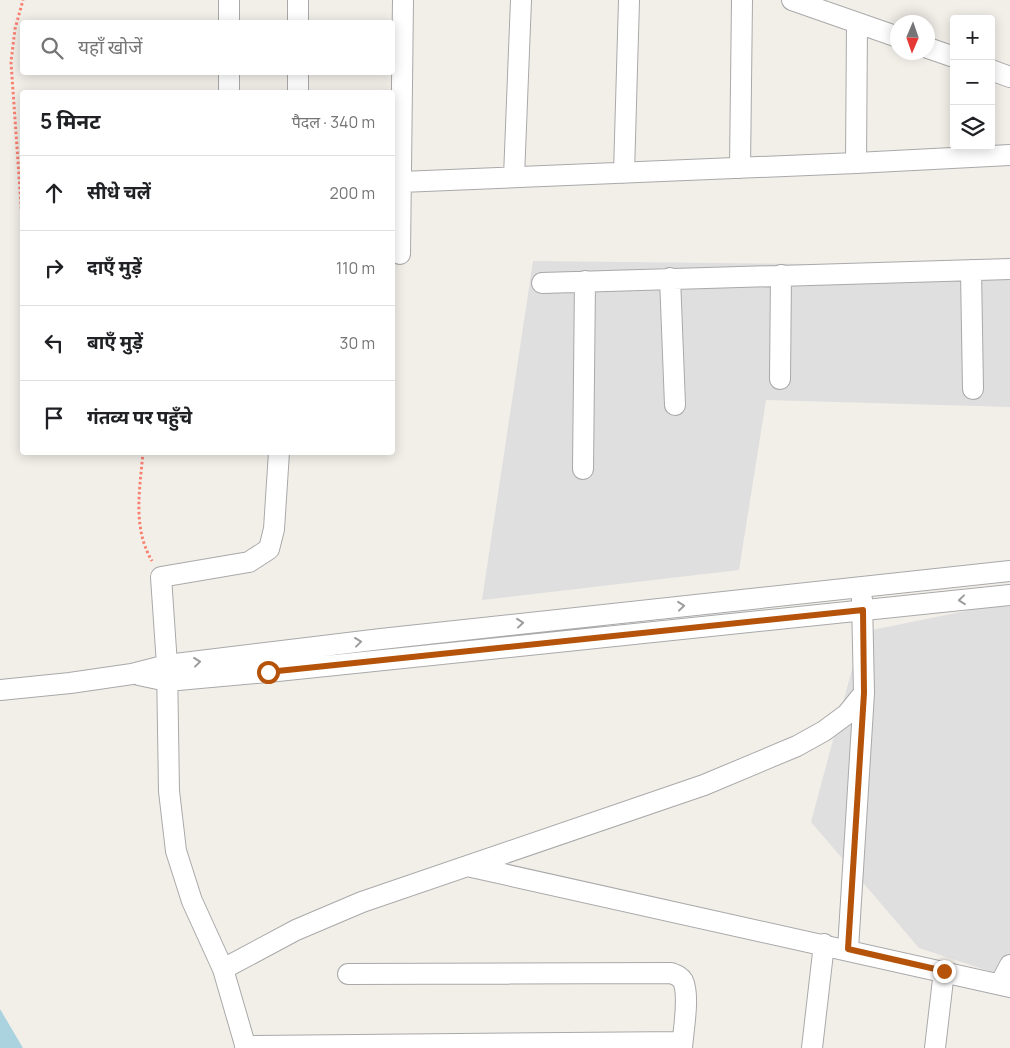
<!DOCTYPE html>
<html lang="hi">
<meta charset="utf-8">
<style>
body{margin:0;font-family:Manrope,"Noto Sans Devanagari",sans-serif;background:#f6f6f6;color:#202124}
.controls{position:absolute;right:15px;top:15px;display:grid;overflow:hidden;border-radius:5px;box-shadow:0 2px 12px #0003}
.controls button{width:45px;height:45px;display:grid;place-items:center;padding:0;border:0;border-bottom:1px solid #e0e0e0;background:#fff;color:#202124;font:25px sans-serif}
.compass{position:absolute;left:890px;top:15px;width:45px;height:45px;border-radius:50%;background:#fff;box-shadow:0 2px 12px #0003;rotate:182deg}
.stop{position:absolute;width:15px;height:15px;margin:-11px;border:4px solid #b45309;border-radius:50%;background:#fff}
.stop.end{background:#b45309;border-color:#fff;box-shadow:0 1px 5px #0008}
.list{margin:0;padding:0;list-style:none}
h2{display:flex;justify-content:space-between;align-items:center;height:65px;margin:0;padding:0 20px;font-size:21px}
h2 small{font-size:16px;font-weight:400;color:#757577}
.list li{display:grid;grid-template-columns:32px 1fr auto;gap:15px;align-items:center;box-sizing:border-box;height:75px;padding:0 20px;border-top:1px solid #e0e0e0}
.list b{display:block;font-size:19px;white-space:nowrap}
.list em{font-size:16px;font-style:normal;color:#757577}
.icon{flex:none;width:28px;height:28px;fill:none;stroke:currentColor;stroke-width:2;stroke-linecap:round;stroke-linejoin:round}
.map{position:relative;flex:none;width:1010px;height:1048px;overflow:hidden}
.search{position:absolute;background:#fff;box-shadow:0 2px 12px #0003;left:20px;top:20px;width:375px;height:55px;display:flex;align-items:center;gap:12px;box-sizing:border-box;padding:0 18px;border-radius:5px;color:#757577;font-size:19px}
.panel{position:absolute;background:#fff;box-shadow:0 2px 12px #0003;left:20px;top:90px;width:375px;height:365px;border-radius:5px}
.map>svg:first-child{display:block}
</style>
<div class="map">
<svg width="1010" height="1048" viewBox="0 0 1010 1048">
<rect width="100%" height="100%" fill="#f2efe9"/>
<path fill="#e0dfdf" d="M533,261L1010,266V407L766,400L739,570L482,600Z
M1010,602V978L919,948L811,822L862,632Z"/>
<path fill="#aad3df" d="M0,1009L23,1048H0Z"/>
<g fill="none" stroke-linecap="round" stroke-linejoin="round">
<g stroke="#a9a9a9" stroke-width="22">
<path id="minor" d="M229,0V22
M298,0V22
M792,0L898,37
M928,48L954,57
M991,70L1010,77
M229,72V92
M298,72V92
M856,163L857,23
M740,168L742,0
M624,173L629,0
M514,177L521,0
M401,182L856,163L1010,155
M400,254L403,0
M971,270L973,389
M670,278L675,405
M542,283L1010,269
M780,379L781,275
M583,469L585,281
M139,675L167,681L268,672L1010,595
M0,690L70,683L132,674L167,665L381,639L1010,571
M467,866L1010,987
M848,949L864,693
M223,969L296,930L362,902L704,785L797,746L824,731L847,714L864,693L862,599
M348,974L671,973C676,975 680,976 683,981C690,996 683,1032 682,1048
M1000,984L1010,965
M245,1046L682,1042
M246,1048L223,969L192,901L176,851L169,791L167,665L161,577L249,562L269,549L274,529L279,452
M812,1048L824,944
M935,1048L944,971"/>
</g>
<path stroke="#fa8072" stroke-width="3" stroke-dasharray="2.5 2.5" stroke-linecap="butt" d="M22,219L11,62L15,29L23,0
M143,452C140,489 132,527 152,561"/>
<use href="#minor" stroke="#fff" stroke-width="20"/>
</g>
<defs><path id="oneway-chevron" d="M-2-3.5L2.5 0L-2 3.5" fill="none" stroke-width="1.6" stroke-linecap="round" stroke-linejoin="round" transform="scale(1.25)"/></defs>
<g stroke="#9c9c9c">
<use href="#oneway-chevron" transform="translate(962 600) rotate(174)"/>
<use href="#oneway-chevron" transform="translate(681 606) rotate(-6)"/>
<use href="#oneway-chevron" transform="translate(520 623) rotate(-6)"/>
<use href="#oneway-chevron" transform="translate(358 642) rotate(-7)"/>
<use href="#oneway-chevron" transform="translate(197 662) rotate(-7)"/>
</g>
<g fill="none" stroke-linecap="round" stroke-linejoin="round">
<path stroke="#b45309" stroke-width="6" d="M268,672L863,610L864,693L848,949L944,971"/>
</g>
</svg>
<div class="controls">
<button>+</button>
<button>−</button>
<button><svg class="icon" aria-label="layers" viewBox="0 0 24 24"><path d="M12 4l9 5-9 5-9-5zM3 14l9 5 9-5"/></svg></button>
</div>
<svg class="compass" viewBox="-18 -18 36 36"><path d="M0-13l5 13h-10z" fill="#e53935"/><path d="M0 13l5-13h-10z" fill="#757577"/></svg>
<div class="stop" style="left:268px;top:672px"></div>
<div class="stop end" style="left:944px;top:971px"></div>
<div class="search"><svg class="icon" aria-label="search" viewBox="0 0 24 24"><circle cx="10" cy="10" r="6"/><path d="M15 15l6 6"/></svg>यहाँ खोजें</div>
<section class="panel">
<h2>5 मिनट<small>पैदल · 340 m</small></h2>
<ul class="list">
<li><svg class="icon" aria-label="ahead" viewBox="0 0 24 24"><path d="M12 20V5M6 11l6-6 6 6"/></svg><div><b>सीधे चलें</b></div><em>200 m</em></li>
<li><svg class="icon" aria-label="right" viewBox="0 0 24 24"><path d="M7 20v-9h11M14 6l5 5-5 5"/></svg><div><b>दाएँ मुड़ें</b></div><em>110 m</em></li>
<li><svg class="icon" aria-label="left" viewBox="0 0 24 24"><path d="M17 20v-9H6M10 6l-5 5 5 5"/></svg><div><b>बाएँ मुड़ें</b></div><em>30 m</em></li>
<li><svg class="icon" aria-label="arrive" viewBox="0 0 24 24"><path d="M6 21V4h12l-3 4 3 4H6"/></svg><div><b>गंतव्य पर पहुँचे</b></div></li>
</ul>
</section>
</div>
